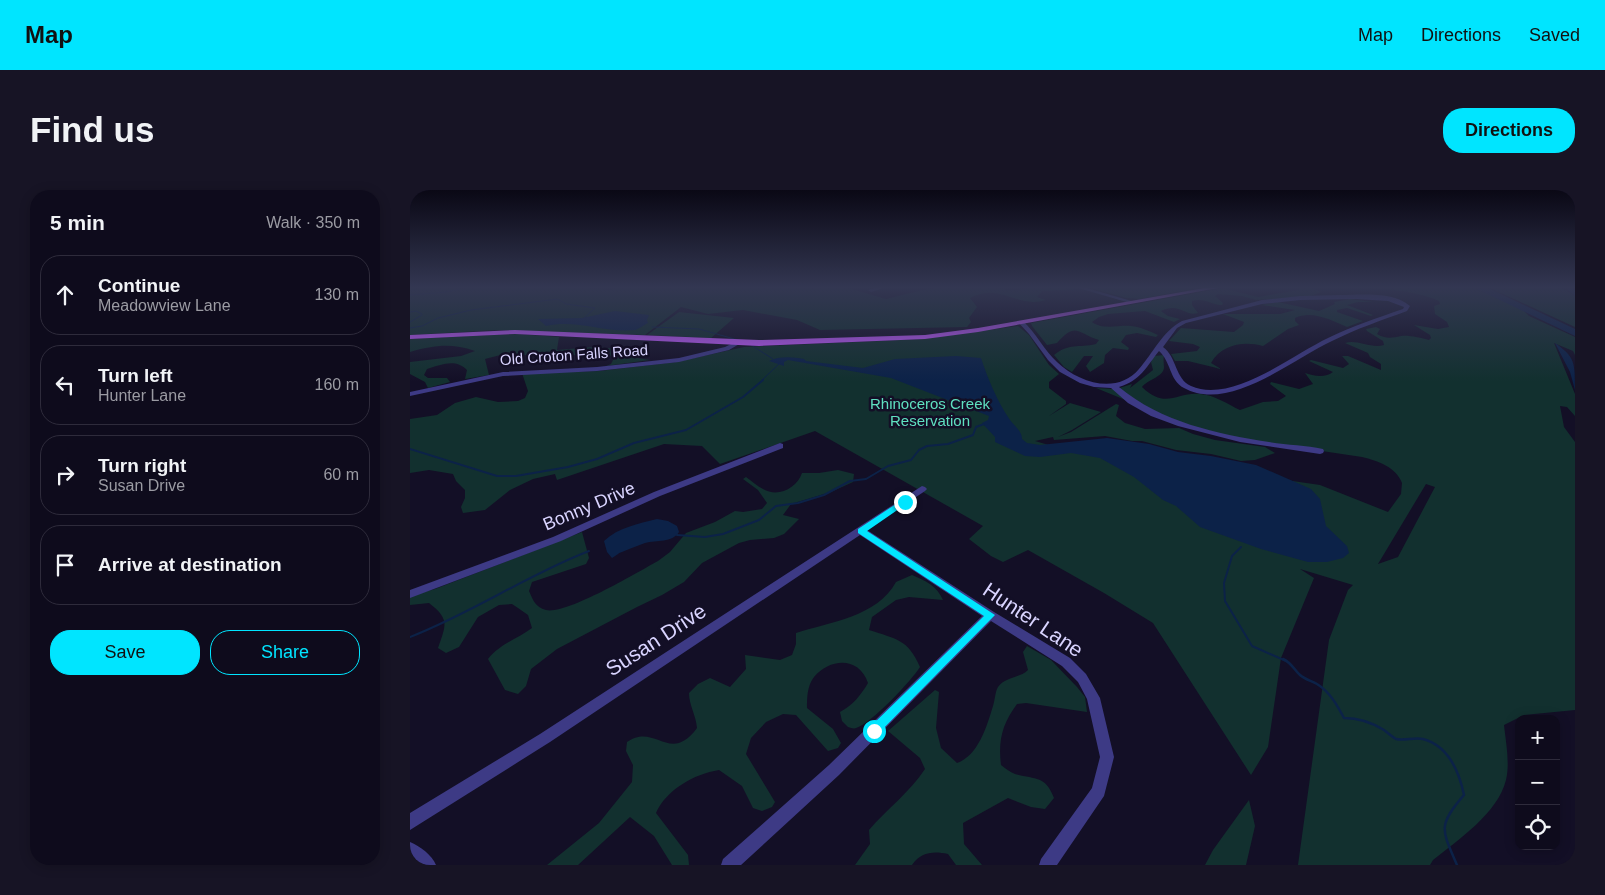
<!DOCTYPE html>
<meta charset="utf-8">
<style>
body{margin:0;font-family:Arial,sans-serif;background:#171425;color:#f1f3f6}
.controls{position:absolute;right:15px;bottom:15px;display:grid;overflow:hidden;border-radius:10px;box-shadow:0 2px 12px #0003}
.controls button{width:45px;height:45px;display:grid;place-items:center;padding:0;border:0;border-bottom:1px solid #2e2b3b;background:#0e0b1c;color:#f1f3f6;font:25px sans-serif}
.stop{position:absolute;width:15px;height:15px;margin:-11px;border:4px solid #00e5ff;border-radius:50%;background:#fff}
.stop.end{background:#00e5ff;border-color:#fff;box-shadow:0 1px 5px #0008}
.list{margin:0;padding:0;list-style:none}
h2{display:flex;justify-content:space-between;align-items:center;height:65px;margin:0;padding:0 20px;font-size:21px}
h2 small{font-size:16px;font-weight:400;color:#9b9ba3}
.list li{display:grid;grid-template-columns:32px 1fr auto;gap:15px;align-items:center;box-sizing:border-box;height:80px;margin:0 10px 10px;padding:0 10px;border:1px solid #2e2b3b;border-radius:20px}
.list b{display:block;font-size:19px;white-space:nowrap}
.list p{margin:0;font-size:16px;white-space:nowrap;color:#9b9ba3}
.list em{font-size:16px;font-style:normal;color:#9b9ba3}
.actions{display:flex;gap:10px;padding:15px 20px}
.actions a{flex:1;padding:11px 0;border:1px solid #00e5ff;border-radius:20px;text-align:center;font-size:18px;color:#00e5ff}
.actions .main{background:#00e5ff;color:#111}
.icon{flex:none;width:28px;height:28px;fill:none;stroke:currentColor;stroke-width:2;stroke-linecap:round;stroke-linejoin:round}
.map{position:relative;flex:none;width:1165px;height:675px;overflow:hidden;border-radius:20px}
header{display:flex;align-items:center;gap:30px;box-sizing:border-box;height:70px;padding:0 25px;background:#00e5ff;color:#111}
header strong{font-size:24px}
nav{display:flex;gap:28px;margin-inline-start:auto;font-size:18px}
.intro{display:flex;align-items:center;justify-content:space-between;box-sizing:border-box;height:120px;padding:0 30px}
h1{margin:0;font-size:35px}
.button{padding:12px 22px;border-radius:20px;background:#00e5ff;color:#111;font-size:18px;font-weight:700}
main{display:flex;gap:30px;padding:0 30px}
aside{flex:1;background:#0e0b1c;border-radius:20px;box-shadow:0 2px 12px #0003}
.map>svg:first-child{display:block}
</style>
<header>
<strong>Map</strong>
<nav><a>Map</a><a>Directions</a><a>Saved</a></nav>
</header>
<div class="intro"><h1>Find us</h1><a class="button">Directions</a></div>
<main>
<aside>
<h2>5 min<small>Walk · 350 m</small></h2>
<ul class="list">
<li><svg class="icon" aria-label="ahead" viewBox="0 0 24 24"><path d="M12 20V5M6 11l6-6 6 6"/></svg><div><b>Continue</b><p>Meadowview Lane</p></div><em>130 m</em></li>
<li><svg class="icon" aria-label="left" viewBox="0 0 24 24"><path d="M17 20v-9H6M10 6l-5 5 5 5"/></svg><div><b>Turn left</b><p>Hunter Lane</p></div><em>160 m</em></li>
<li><svg class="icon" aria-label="right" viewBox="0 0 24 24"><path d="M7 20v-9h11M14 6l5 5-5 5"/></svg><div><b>Turn right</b><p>Susan Drive</p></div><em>60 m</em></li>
<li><svg class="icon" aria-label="arrive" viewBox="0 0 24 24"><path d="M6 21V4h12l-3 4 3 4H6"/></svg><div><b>Arrive at destination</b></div></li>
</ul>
<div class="actions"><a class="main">Save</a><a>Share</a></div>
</aside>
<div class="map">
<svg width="1165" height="675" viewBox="0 0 1165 675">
<rect width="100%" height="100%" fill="#130f26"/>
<path fill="#12302f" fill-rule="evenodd" d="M0,97H168L200,100L207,97H434L476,109L521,98L520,97H587C604,104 608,98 623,97C636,96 650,97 664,97L670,99L632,101L627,107L636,110C606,119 591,92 560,108L567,117L559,128L561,132L557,137L410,140L387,130L333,120L298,124L271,117L235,145L87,140L0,145Z
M676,97H785L787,98L730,109L717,108Z
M888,97H900L911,102L898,107L846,110L832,106L808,104L805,106L813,113L812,115C802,115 793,107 782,111V115L788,123C774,127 770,112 751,121L758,126L770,129L764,132L735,121L698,124L689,127L682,132C692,140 708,135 721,136C731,137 739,141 748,145L746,147L727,143L716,145L711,152L719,158L718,160L703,158L695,165L694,173L680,182L676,176L683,166H674L662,182L654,177L644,165C659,153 668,158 686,154L689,150C667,143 666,131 647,153L637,155L622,136L621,133L808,99H816L848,107L889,100Z
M958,97H1062L1111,118L1119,126L1165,147V165L1163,161L1144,153L1165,204V226L1157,217L1150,216L1154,237L1165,252V520L1114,525L1094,535C1096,553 1100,573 1096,590C1088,623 1048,650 1023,670L1020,675H888L919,450L938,400L943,395L890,379L904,388L871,468L858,557L841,585L743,433L694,403L618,360L593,372L581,366L559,349L573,336L405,241L310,274L292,256L254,254L147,290L145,284L123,289L100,300L75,320L53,323L51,317L55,308V300L46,291L43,284L19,280L0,283V229L27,225L45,213L66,207L88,212L108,211L115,208L118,201L112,183L189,181L266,172L334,157L512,149L608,136L619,145L639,175L649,184L639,192V198L656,211V214L639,226L660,213L691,222L662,240L648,247L661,242L706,214L709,215L706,226L715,233L735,239L769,238L783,244L805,250L855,257L865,263L845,270L831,271L801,264L766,260L732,251H722L695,246L644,250L643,247L625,251L642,256L910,295L978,322L991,304L992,293C986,277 968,271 952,267L831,249L794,242L686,198L706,199L722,194L720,198L743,180L741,172L744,166L754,165C753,169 754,174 754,178C753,187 737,190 732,197C756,220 766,202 790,204C805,205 817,214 830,220L853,212L868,211L876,206L860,194L861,192L889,199L903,194L895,183C903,186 916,188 923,182L899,171L901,170L933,178L939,174L932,166H938L971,180V174L960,167L958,163L935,153C947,149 961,159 974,155L973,151L957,141L956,139L966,137L970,139L967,144C975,149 982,148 991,146C999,145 1011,148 1019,150L1021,148L1020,145L1004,135L1028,139L1039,137L1037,132L1025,124L1024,116L1030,114L1029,111C1014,104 994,101 977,99C969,98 964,101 958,97ZM1016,294L1025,297L988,367L968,374Z
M1078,97H1150L1165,106V137Z
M940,109L963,112H948L937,115L963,125L961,126L937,118L927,120V122L953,131L937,137C921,130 902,120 885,128V131L889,135L878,139L853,156C834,151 812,154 801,173L811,179L778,171H765L761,164L787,161L790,157L783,154L759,151L771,138L824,142L833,135L834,132L813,124H870L885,120L851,115L868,112L909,121L925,114L924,112Z
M269,122L324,128L301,148L237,145Z
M106,144L149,147L147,160L183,157L213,159L215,166L240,170L196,176L201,174L203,170L201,166L161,165L139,168L98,163L75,169L79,185L55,189L57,180C45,168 31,175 17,179L14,185L18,188H37L40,192L18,198L15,192L0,184V172L51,166L65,161C41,153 25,155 0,162V149Z
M428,280L444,284L443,292L421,302L381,314L373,325L389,329L374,344L364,348L340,350L329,353L292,373L274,392L252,405L227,417L147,459L121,479L116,496L108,504L95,500L78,469C90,454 107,449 122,438L118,425L108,418L102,414L89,415L68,427L49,457L36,463L28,458C36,435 40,429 19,413L0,415V406L25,399L172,342L179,368L176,374L122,392L119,401C123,410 125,417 136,420C156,425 228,382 248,371L260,362L276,343L305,332L325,321L333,322L352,319L357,313L348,300L333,289L336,287C342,291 347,296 353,299C368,308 387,298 392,283H409Z
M502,385C516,391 527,396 533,410L499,407L486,410L462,427L459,440C486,449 498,449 510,477C502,490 461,534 446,538C444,539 441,538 438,537L432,531L430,522C443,515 451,505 458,493C449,466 420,468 404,487C397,496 397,508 397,518L423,539L431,553L428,558L418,561L386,525L373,524L356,532L341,548L336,564L365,612L362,617L352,621L343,618L332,596L309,580C284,584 256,600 246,623L278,665L279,675H262L244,646L220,627L168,675H137L189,633L222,592L223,575L216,561L217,552C245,532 260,575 287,538C286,525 279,515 279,503L288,494L300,488L320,497L336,479L335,465L370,470L382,465L386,454V443C420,432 467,427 486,392Z
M617,456L641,470L667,497L675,507L677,522L616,513L607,514C592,534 588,551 591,575C595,578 600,582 605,584C626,590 635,585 644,608L635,619L621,617L598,608L553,633L554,654L572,675H546L538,664C523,661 511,662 502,675H445L460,654L459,640C477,619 499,603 515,579L510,568L478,541L525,500L529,502L526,538L531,558L547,573C568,566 577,536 583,516C585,510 585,502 588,497C595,487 610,488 618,480L613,462Z
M839,610L845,636L836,675H795L803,660Z"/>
<path fill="#0c2248" d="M1063,97H1076L1165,139V146Z
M205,121L239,125L237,130L238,133C234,135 229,139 225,140C195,143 166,129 136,136L128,129L172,128Z
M1145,153C1165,167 1165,172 1165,200L1160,182Z
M546,166L571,168C578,189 587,211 600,230C605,237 612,241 612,249L617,253L630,255L697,248L739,254L768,262L801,266L846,275L901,299L910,309L916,336L937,356L939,363L933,368L917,372H898L851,359L790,337L766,316L753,310L724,287L690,268L661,263L630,267L615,266L585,252V247L572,233L578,230L579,226L481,188L378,170L374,172V176L359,171C369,166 383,167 394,169L396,171L453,178L485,169Z
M247,329L258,331L267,336L269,342C262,353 247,350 235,353C227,356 219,359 212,362C208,363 206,366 202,368L197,362L194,351C209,337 228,334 247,329Z"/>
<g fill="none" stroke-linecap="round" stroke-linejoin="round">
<path stroke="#0c2248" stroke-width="1" d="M1156,97H1158
M0,105L37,102L58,97
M0,122L6,121L12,124
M0,132L12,125
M242,137L289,139L328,150
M0,138L12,136L28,128L61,120L148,109L156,114L185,118L174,128
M341,155L363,169
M351,191L369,174"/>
<path stroke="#0c2248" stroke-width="2" d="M0,259L87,286H106L158,277L187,269L224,253L276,240L333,207L353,190
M267,345L295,347L313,344L349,330L366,316L388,313L414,305L440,291L456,289L478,276L501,270L509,260L517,256L538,254L563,245L566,237L574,234
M831,357L822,366L814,393L815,411L842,456L876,471
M0,447C62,423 117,385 179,361"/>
<path stroke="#0c2248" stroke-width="2.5" d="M873,469C882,473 884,480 890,485C894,489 902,491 907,494C920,502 927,515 934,528C949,528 961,532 974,540C977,542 982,547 986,549C994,551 1005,547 1013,549C1039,556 1049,581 1054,605C1027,636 1032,640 1047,675"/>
<path fill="#0c2248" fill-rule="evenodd" d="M1154,97H1162L1165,100V106Z"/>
<path fill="#3d3a85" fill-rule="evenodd" d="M468,97H476L461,102L458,100Z
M665,97H673L725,112L720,113Z
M930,105C951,105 983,101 1000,116L997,121C972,130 946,139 922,151C883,169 819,223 774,198C759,190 761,171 749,161C737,176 730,191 709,197C751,232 807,244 859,252C877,255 896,255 913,259L914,261L913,263L910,264L830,252L768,236L741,226L718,213L701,198L684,197L670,193L650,182L638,170L619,144L608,132L613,131C626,143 634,160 647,172C669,193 707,205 729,179C743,163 753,141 772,131L852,110L890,106ZM946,109L978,111L994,117L993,119C967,128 942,136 918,148C882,165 822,214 781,196C765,189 767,167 753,157L767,138L776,133L852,114L890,110Z
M329,150L331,151V153L319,160L269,172L187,181L93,186L0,206V202L93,182L187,177L269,168L315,157Z
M370,253L373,254V258L250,306L151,351L0,408V400L143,347L244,302Z
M512,296L515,297L517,299L515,301L457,340L584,422L660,468L676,484L690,508L704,567L694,606L647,675H629L631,669L682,598L690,567L677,509L668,492L652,476L581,431L429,585L331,675H311L313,669L419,575L572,426L450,345L140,552L0,640V623L130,544Z
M0,652C10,656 22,665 26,675H6L0,670Z"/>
<path fill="#c25bff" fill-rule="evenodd" d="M800,97H813L568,142L515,149L349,156L105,144L0,149V145L105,140L349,150L515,145L568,138Z"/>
</g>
<linearGradient id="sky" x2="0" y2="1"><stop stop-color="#0a0815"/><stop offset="0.51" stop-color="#333752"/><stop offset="1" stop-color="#333752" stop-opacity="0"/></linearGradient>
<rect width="1165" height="191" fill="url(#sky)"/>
<path fill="#00e5ff" d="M492,310L499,312L457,341L585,425L468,544L464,546L460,544L459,541L460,537L574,426L448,343V339Z"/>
<g text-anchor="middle" stroke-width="5" stroke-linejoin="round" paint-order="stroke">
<g font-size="15" fill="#d9d4ff" stroke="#130f26">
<text transform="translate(164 165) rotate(-4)" y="5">Old Croton Falls Road</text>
</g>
<g font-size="15" fill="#5fe0c0" stroke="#130f26">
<text x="520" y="219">Rhinoceros Creek<tspan x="520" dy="17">Reservation</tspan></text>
</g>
<g font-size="18" fill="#d9d4ff" stroke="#130f26">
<text transform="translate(179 316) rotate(-23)" y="6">Bonny Drive</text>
</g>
<g font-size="21" fill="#d9d4ff" stroke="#130f26">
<text transform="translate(623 430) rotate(34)" y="7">Hunter Lane</text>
<text transform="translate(246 450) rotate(-33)" y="7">Susan Drive</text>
</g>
</g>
</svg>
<div class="controls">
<button>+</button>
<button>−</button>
<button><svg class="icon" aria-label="locate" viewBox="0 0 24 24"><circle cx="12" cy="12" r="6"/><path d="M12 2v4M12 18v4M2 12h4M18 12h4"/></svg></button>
</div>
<div class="stop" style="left:464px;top:541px"></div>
<div class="stop end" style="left:495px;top:312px"></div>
</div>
</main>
